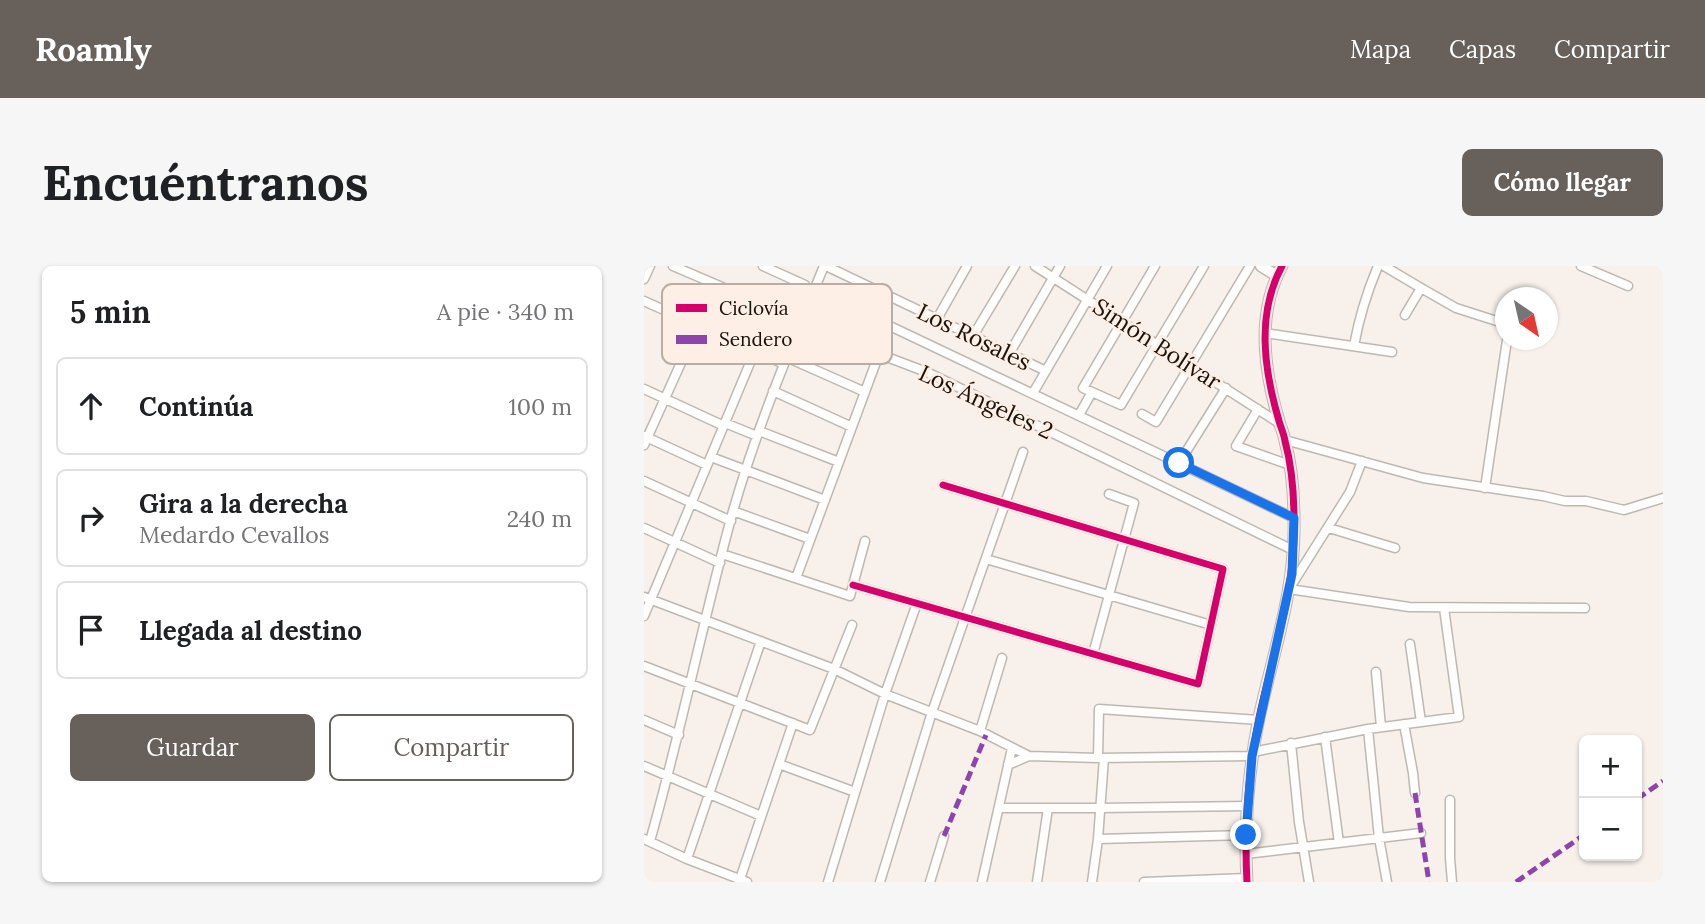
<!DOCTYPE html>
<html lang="es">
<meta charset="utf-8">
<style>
body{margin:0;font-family:Lora,serif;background:#f6f6f6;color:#202124}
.controls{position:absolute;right:21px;bottom:21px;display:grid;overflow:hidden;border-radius:10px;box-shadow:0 2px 5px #0004}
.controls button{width:63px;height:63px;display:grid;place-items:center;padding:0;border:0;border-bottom:2px solid #e0e0e0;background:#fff;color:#202124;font:35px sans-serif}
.compass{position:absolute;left:851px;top:21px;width:63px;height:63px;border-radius:50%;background:#fff;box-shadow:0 2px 5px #0004;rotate:146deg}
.stop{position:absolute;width:21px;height:21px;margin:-16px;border:5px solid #1a73e8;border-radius:50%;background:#fff}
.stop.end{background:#1a73e8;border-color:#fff;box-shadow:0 2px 7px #0008}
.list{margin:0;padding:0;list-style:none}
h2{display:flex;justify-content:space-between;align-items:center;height:91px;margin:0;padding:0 28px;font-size:30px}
h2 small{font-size:23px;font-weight:400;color:#757577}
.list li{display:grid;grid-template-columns:46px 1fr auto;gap:21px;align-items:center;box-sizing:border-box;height:98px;margin:0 14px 14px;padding:0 14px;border:2px solid #e0e0e0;border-radius:10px}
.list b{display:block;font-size:26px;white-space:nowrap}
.list p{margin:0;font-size:23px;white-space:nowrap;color:#757577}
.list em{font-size:23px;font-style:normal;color:#757577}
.actions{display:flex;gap:14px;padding:21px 28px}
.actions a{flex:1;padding:16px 0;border:2px solid #67605b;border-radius:10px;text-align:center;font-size:24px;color:#67605b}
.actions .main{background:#67605b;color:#fff}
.icon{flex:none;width:38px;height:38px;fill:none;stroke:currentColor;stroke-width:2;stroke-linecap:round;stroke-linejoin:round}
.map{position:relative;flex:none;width:1019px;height:616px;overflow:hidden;border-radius:10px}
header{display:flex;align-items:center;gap:42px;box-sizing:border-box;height:98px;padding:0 35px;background:#67605b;color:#fff}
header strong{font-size:33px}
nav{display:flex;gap:38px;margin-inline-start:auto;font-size:24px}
.intro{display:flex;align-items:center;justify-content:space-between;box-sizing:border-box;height:168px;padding:0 42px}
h1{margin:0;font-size:49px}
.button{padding:18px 32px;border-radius:10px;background:#67605b;color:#fff;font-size:24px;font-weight:700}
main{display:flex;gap:42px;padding:0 42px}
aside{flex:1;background:#fff;border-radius:10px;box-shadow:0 2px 5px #0004}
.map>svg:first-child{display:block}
</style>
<header>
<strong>Roamly</strong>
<nav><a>Mapa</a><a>Capas</a><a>Compartir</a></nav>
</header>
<div class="intro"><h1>Encuéntranos</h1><a class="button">Cómo llegar</a></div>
<main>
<aside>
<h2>5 min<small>A pie · 340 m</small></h2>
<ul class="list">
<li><svg class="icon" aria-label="ahead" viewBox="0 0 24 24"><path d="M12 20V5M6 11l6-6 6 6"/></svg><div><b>Continúa</b></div><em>100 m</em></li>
<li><svg class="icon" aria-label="right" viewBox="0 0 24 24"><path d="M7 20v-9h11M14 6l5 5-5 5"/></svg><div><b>Gira a la derecha</b><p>Medardo Cevallos</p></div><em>240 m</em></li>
<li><svg class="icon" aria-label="arrive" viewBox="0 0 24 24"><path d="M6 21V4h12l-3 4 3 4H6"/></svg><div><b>Llegada al destino</b></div></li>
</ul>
<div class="actions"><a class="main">Guardar</a><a>Compartir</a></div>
</aside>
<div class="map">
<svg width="1019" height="616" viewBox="0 0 1019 616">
<rect width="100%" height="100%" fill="#f7f0eb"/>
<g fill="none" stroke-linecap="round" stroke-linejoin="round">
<g stroke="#beb8b3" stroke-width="11">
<path id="minor" d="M29,0L235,88L285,107L649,284
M119,0L161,19
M182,0L402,105
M391,0L635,157
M511,0L439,122L477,139L560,0
M740,0L777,22L761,49
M937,0L984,20
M0,13L6,0
M777,22L812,42L862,58
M170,24L650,252
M0,35L140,98
M293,53L323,0
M621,67L748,86
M329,70L371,0
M199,78L232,96
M710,80C715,52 723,26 734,0
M365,88L416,0
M142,91L221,126
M0,123L80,160
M129,125L208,161
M389,127L463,0
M614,143L592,180L646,199
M498,148L512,156L606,0
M435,149L448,126
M81,157L113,170
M115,165L195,196
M0,170L63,199
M641,174L779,212L899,230L921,235H942L980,244L1019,232
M0,179L54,59
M67,191L181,234
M718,195L706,226L645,323L765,341L941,342
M535,197L582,122
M0,215L87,255
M841,222L863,74
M89,245L166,273
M0,262L76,297
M685,262L751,282
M78,288L206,330L221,275
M342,293L567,359
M152,312L235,88
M209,319L554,418L579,303L299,219
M0,331L190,403L241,428L336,465L385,490
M0,350L111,85L132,44
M766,378L777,456
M449,388L490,237L465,228
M0,400L166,464L208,359
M732,406L737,461
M0,454L35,469
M760,458L769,507L771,527
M724,463L735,572L743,616
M336,465L358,392
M681,471L695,577
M647,477L655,556L665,616
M609,486L724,463L815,451L800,342
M454,492L455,443L615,454
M135,498L211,526
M364,499L385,490L454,492L608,490
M0,500L117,550
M806,534V592L808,616
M355,542H457L603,540
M0,573L43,593L103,616
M454,573L602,569
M6,575C37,466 59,354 89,245C113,161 147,80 180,0
M602,588L777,567
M43,593L117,375
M96,613L149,457
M184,616L241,428L273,337
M236,616L288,446L379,186
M286,616L300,570
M338,616L368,482
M393,616L404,542
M448,616L454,573L460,492
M500,616L603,612"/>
</g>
<g stroke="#beb8b3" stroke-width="13">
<path id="tertiary" d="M617,0L633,10
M603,616C600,561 604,506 615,452C629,387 652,322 650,254C650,228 648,201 641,175C640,168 637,162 635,155C620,104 612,48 638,0"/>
</g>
<use href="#minor" stroke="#fefdfc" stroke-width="8"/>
<use href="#tertiary" stroke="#fefdfc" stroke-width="10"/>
<path stroke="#8e44ad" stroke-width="5" stroke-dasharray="10 5" stroke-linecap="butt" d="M771,527L785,616
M993,533L1019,515
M300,570L342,469
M872,616L940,569"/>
<g stroke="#fdefe5" stroke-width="11">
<path id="cycleway" d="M209,319L554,418L579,303L299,219
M603,616C600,561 604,506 615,452C629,387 652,322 650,254C650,228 648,201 641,175C640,168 637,162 635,155C620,104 612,48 638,0"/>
</g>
<use href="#cycleway" stroke="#d6006c" stroke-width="7"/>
</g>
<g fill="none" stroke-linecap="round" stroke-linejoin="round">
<path stroke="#1a73e8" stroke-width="9" d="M535,197L650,252L648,308L608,490L602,569"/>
</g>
<g text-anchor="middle" stroke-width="6" stroke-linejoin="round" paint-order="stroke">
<g font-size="23" fill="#19130e" stroke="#fdefe5">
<text transform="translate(330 71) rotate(26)" y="8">Los Rosales</text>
<text transform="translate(513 78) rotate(33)" y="8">Simón Bolívar</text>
<text transform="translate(342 136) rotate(25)" y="8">Los Ángeles 2</text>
</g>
</g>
<rect x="18" y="18" width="230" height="80" rx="10" fill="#fdefe5" stroke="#b9ada4" stroke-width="2"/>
<rect x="32" y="38" width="31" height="8" fill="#d6006c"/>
<rect x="32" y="69" width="31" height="9" fill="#8e44ad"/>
<g font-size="19" fill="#19130e">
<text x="75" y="49">Ciclovía</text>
<text x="75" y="80">Sendero</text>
</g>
</svg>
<div class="controls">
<button>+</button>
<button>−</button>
</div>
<svg class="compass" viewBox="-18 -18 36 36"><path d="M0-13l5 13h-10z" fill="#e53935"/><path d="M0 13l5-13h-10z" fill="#757577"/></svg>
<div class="stop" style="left:535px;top:197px"></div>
<div class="stop end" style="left:602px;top:569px"></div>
</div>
</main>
